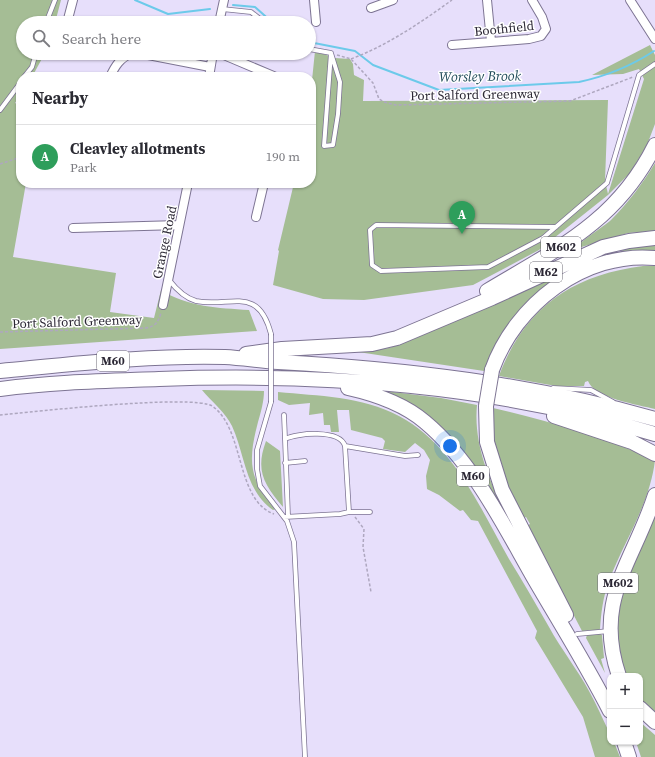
<!DOCTYPE html>
<meta charset="utf-8">
<style>
body{margin:0;font-family:"Source Serif 4",serif;background:#f7f7f7;color:#2b2b33}
.controls{position:absolute;right:12px;bottom:12px;display:grid;overflow:hidden;border-radius:8px;box-shadow:0 1px 3px #0004}
.controls button{width:36px;height:36px;display:grid;place-items:center;padding:0;border:0;border-bottom:1px solid #e1e1e2;background:#fff;color:#2b2b33;font:20px sans-serif}
.you{position:absolute;left:450px;top:446px;width:14px;height:14px;margin:-10px;border:3px solid #fff;border-radius:50%;background:#1a73e8;box-shadow:0 0 0 6px #1a73e833}
.badge{display:grid;place-items:center;width:26px;height:26px;border-radius:50%;background:#111827;color:#fff;font-size:13px;font-weight:700}
.pin{position:absolute;translate:-50% -33px;filter:drop-shadow(0 1px 2px #0008)}
.pin::after{content:'';position:absolute;top:21px;width:14px;height:12px;background:inherit;clip-path:polygon(0 0,100% 0,50% 100%)}
.list{margin:0;padding:0;list-style:none}
h2{display:flex;justify-content:space-between;align-items:center;height:52px;margin:0;padding:0 16px;font-size:17px}
h2 small{font-size:13px;font-weight:400;color:#7c7c81}
.list li{display:grid;grid-template-columns:26px 1fr auto;gap:12px;align-items:center;box-sizing:border-box;height:64px;padding:0 16px;border-top:1px solid #e1e1e2}
.list b{display:block;font-size:15px;white-space:nowrap}
.list p{margin:0;font-size:13px;white-space:nowrap;color:#7c7c81}
.list em{font-size:13px;font-style:normal;color:#7c7c81}
.icon{flex:none;width:22px;height:22px;fill:none;stroke:currentColor;stroke-width:2;stroke-linecap:round;stroke-linejoin:round}
.map{position:relative;flex:none;width:655px;height:757px;overflow:hidden}
.search{position:absolute;background:#fff;box-shadow:0 1px 3px #0004;left:16px;top:16px;width:300px;height:44px;display:flex;align-items:center;gap:10px;box-sizing:border-box;padding:0 14px;border-radius:22px;color:#7c7c81;font-size:15px}
.panel{position:absolute;background:#fff;box-shadow:0 1px 3px #0004;left:16px;top:72px;width:300px;height:116px;border-radius:16px}
.map>svg:first-child{display:block}
</style>
<div class="map">
<svg width="655" height="757" viewBox="0 0 655 757">
<rect width="100%" height="100%" fill="#e7dffb"/>
<path fill="#a5bd95" d="M0,0H61L55,23H23V53H45L32,77H21V94L15,103L21,106V183H26L13,257L116,273L110,312L154,318L161,290C188,307 218,308 249,310L257,331L0,349Z
M650,45L655,55V124L647,145L630,173L608,195L539,250L473,285L364,300L323,299L273,285L279,251L278,250L294,183H311V90L315,51L335,58L350,59L353,64L354,75L364,80L363,101L608,100L605,181L608,194L644,79L639,69L623,74L592,75Z
M655,163V231L628,233L575,249C579,242 603,227 611,220C628,203 643,183 655,163Z
M655,245V252L623,254L622,249Z
M643,266H655V409C639,405 594,398 588,381L585,382L584,386H556L499,376C524,308 572,275 643,266Z
M568,272C528,302 502,322 484,371L358,352L389,348L411,340Z
M369,389L441,398L477,405C473,447 492,485 509,522L464,453Z
M202,390L264,391C264,401 261,412 258,422C248,461 248,478 276,509L273,510C245,491 245,454 232,426C226,413 211,401 202,390Z
M278,392C318,396 362,396 399,416C454,445 480,508 509,559C523,582 536,604 549,627C561,649 577,669 589,691C597,705 603,720 610,734V742H614L620,757H595L583,717L535,638L537,631L478,521L471,520L463,510L460,511L439,495L427,489L426,476L430,460L424,450L415,443L405,452L383,449L385,441L382,438L351,430L349,410H337L339,432H331L330,425H324L323,413L309,415L310,403L289,405L278,400Z
M493,408C548,421 603,437 655,460C650,504 624,541 609,581C603,597 601,613 600,630L582,631L527,526L530,524L526,517L524,518C512,493 496,465 493,436C492,427 493,417 493,408Z
M266,441L280,451L283,507C264,484 255,471 266,441Z
M655,513V716L640,701V676H625L615,636L622,590Z
M599,633L602,635L604,658L601,659L605,673L586,638L587,635Z
M640,722L655,735V757H641L636,742H640Z"/>
<g fill="none" stroke-linecap="round" stroke-linejoin="round">
<path stroke="#6ccaea" stroke-width="2" d="M135,0L168,14L210,9
M233,5L255,7L273,23
M309,42L355,51L373,65L439,90L579,82C607,76 631,66 654,51"/>
<g stroke="#7d7493" stroke-width="5.5">
<path id="service" d="M222,9L251,12L265,23
M46,23L55,0
M309,49L331,53
M331,53L340,82L338,114L333,145L324,146Z
M24,77L32,67L36,53
M0,110L21,82
M556,227L376,225L370,230L372,265L381,271L488,267L543,238L607,183L639,75L655,64
M169,280C176,289 185,298 196,301C230,308 258,284 271,334
M553,388L591,390L613,402
M271,402L257,450V469L260,486L287,521L294,542L305,757
M284,415L285,439
M345,446L405,456L418,455
M285,463L305,461
M349,512H370
M284,517C302,516 321,515 340,514L349,512L345,446C340,429 297,433 285,439L288,516
M577,634L609,631"/>
</g>
<g stroke="#7d7493" stroke-width="10">
<path id="minor" d="M314,0L316,22
M487,0L491,41
M630,0L655,39
M371,8L393,0
M68,19L73,0
M219,23L224,0
M452,45L529,39L541,36L546,29L542,17L532,0
M138,53L210,67
M219,53L276,77
M110,77C115,66 120,58 132,53
M209,77L213,53
M256,217L264,183
M73,228L179,225
M163,305L188,183"/>
</g>
<g stroke="#7d7493" stroke-width="16">
<path id="motorway" d="M487,291C555,250 617,222 655,145
M246,354L282,349L372,344L397,338L492,298L603,247L629,241L655,238
M492,370C515,305 584,251 655,258
M0,371C74,364 151,355 225,357C243,358 261,361 278,362C406,369 532,384 655,419
M348,388C375,394 404,404 425,422C473,462 504,526 535,580C560,623 587,666 610,711
M0,389C53,382 106,381 159,379C327,373 493,385 655,434
M486,406L487,442L502,490L566,615
M554,416L632,442L655,454
M619,676C593,600 633,563 655,495
M640,708L655,722
M624,742L629,757"/>
</g>
<path stroke="#aea7bf" stroke-width="1.5" stroke-dasharray="3 2" stroke-linecap="butt" d="M337,55L351,59L373,83L379,99L384,102L396,105L570,101L633,77
M351,59C388,45 420,23 452,0
M0,164L21,157
M0,332L146,328C156,326 158,322 161,313
M0,415C31,412 193,394 212,406C245,428 235,500 274,514
M355,517L364,529L363,547L371,592"/>
<use href="#service" stroke="#fff" stroke-width="4"/>
<use href="#minor" stroke="#fff" stroke-width="8"/>
<use href="#motorway" stroke="#fff" stroke-width="14"/>
<g stroke="#7d7493" stroke-width="5.5" stroke-linecap="butt">
<path id="service-bridge" d="M271,402V334"/>
</g>
<g stroke="#7d7493" stroke-width="16" stroke-linecap="butt">
<path id="motorway-bridge" d="M486,406L492,370"/>
</g>
<use href="#service-bridge" stroke="#fff" stroke-width="4"/>
<use href="#motorway-bridge" stroke="#fff" stroke-width="14"/>
</g>
<g text-anchor="middle" stroke-width="3" stroke-linejoin="round" paint-order="stroke">
<g fill="#fff" stroke="#6b6872" stroke-width="1">
<rect x="541" y="237" width="40" height="20" rx="3"/>
<rect x="530" y="262" width="32" height="20" rx="3"/>
<rect x="97" y="351" width="32" height="20" rx="3"/>
<rect x="457" y="466" width="32" height="20" rx="3"/>
<rect x="598" y="573" width="40" height="20" rx="3"/>
</g>
<g font-size="12" font-weight="bold" fill="#2c2835">
<text x="561" y="251">M602</text>
<text x="546" y="276">M62</text>
<text x="113" y="365">M60</text>
<text x="473" y="480">M60</text>
<text x="618" y="587">M602</text>
</g>
<g font-size="13" fill="#2c2835" stroke="#fff">
<text transform="translate(504 28) rotate(-6)" y="5">Boothfield</text>
<text transform="translate(475 94) rotate(-1)" y="5">Port Salford Greenway</text>
<text transform="translate(164 242) rotate(-78)" y="5">Grange Road</text>
<text transform="translate(77 321) rotate(-2)" y="5">Port Salford Greenway</text>
</g>
<g font-size="14" font-style="italic" fill="#234d5b" stroke="#fff">
<text transform="translate(480 76) rotate(-1)" y="5">Worsley Brook</text>
</g>
</g>
</svg>
<div class="controls">
<button>+</button>
<button>−</button>
</div>
<div class="you"></div>
<div class="pin badge" style="left:462px;top:234px;background:#2e9e5b">A</div>
<div class="search"><svg class="icon" aria-label="search" viewBox="0 0 24 24"><circle cx="10" cy="10" r="6"/><path d="M15 15l6 6"/></svg>Search here</div>
<section class="panel">
<h2>Nearby<small></small></h2>
<ul class="list">
<li><span class="badge" style="background:#2e9e5b">A</span><div><b>Cleavley allotments</b><p>Park</p></div><em>190 m</em></li>
</ul>
</section>
</div>
